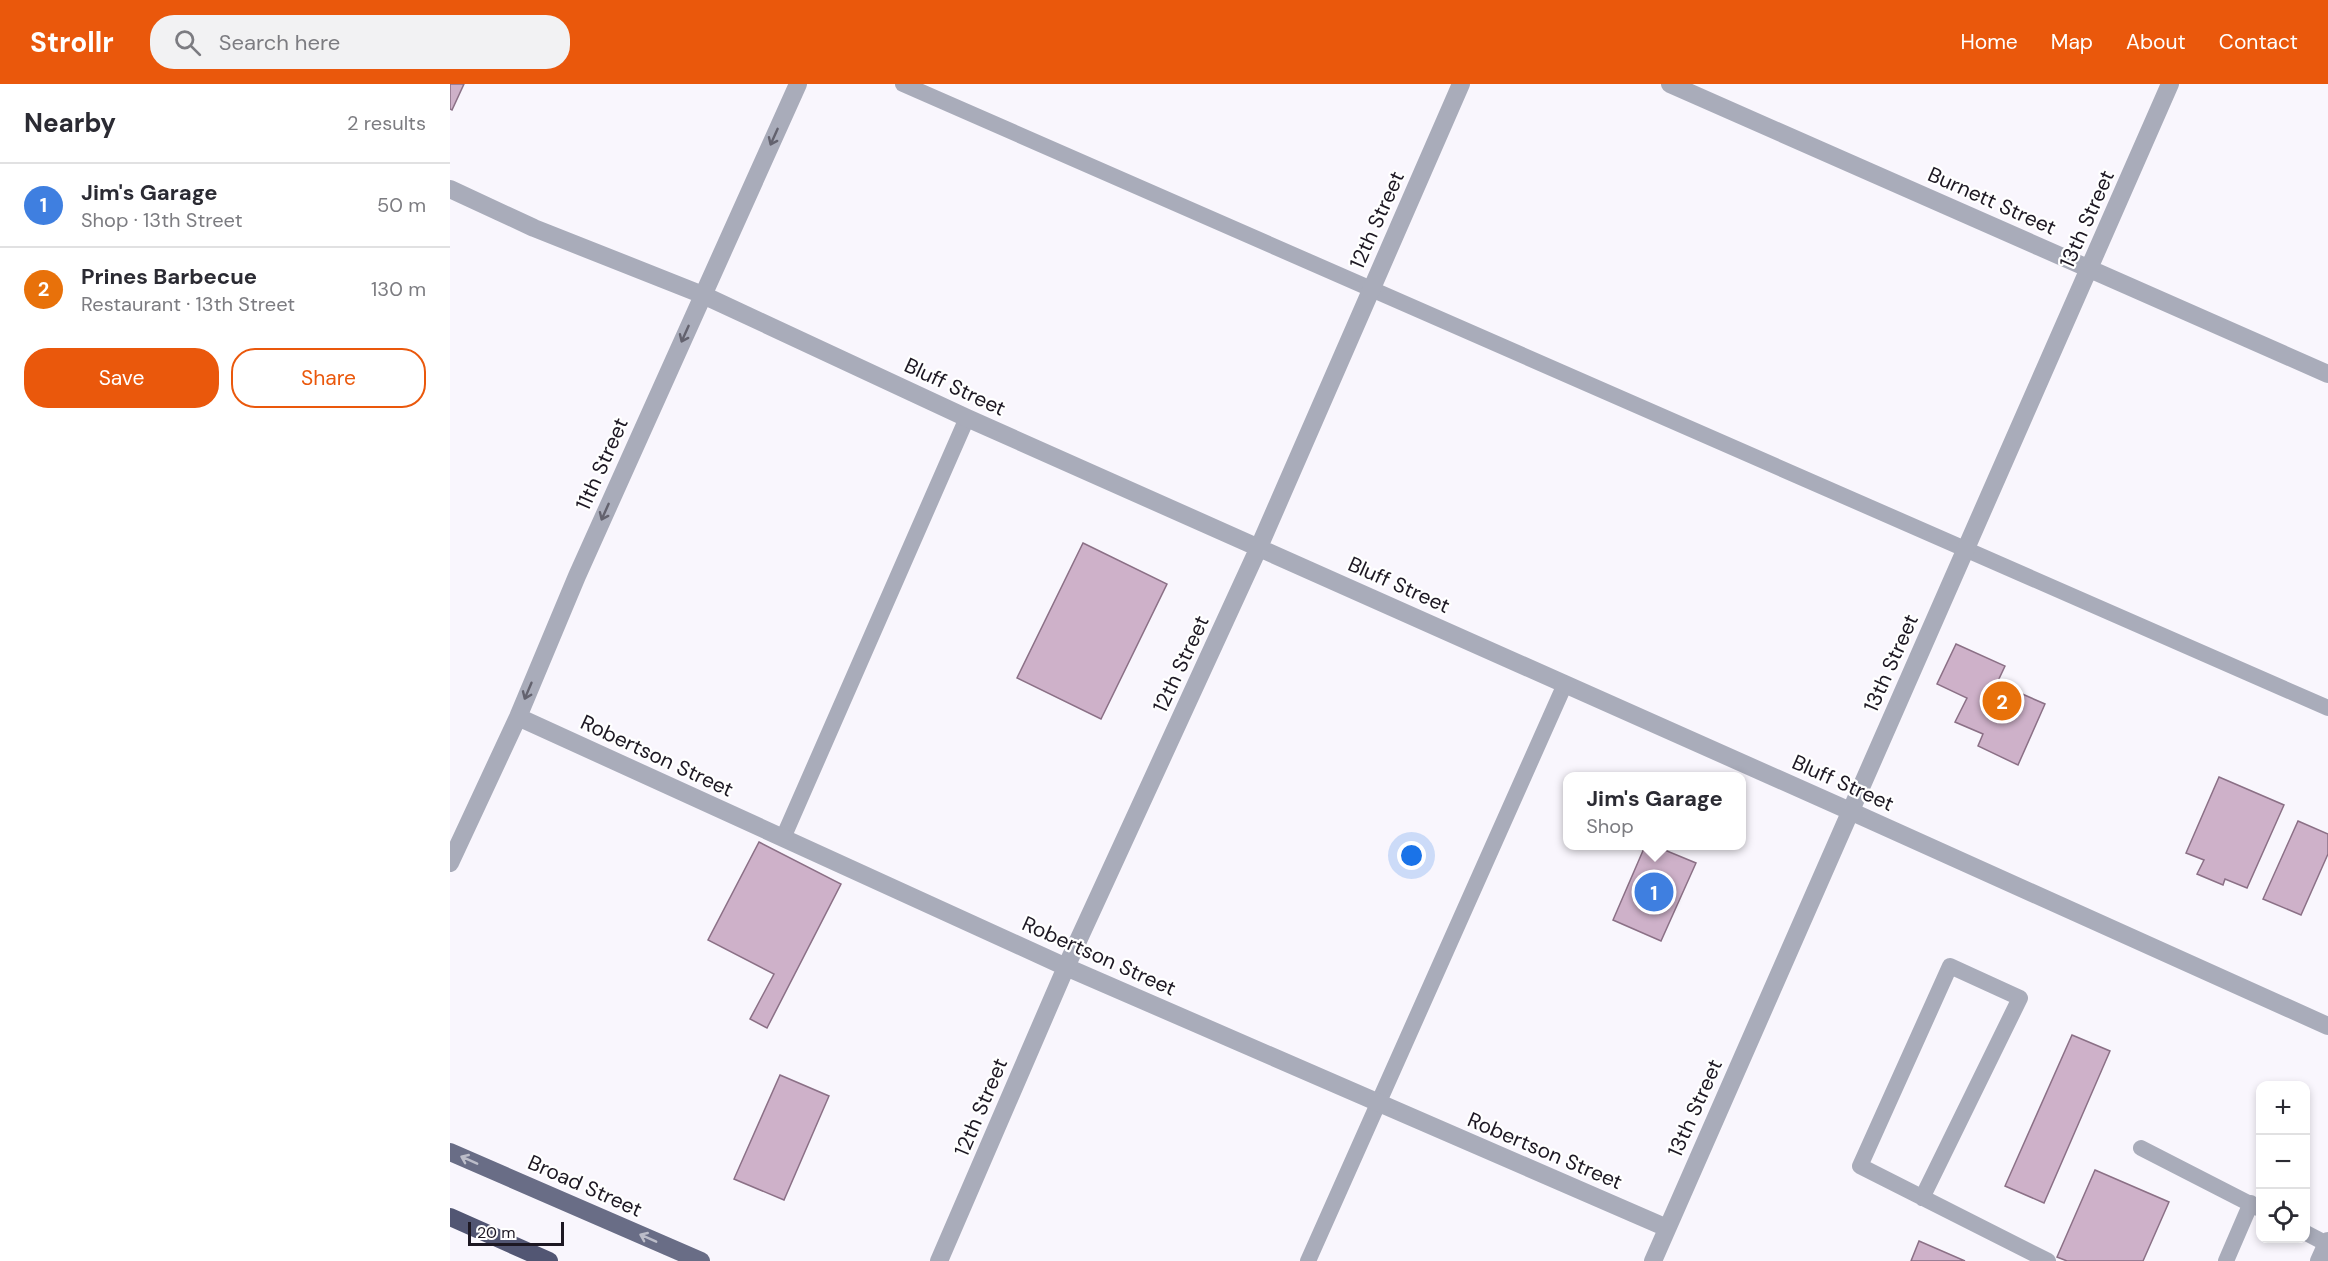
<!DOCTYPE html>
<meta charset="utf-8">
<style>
body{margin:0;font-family:"DM Sans",sans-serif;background:#f2f2f3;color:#2b2b33}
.controls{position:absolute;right:18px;bottom:18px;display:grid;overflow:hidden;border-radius:12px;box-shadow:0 3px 9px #0003}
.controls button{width:54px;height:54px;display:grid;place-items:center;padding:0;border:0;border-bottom:2px solid #e1e1e2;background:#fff;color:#2b2b33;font:30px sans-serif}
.scale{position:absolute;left:18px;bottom:15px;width:96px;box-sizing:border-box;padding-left:6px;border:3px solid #1d1823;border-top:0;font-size:16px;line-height:21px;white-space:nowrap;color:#1d1823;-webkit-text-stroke:4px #fff;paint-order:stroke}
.you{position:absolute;left:962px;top:772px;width:21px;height:21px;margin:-15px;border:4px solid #fff;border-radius:50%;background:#1a73e8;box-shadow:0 0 0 9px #1a73e833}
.badge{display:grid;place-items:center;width:39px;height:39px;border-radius:50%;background:#ea580c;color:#fff;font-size:20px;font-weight:700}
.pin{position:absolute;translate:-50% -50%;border:3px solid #fff;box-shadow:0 2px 6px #0006}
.popup{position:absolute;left:1113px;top:688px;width:183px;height:78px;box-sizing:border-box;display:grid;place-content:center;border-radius:12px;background:#fff;filter:drop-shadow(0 2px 4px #0005);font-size:20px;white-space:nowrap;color:#7c7c81}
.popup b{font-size:22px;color:#2b2b33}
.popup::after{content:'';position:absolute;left:50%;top:100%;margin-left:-12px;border:12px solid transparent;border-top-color:#fff}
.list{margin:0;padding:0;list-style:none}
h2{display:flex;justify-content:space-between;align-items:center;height:78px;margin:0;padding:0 24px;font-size:26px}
h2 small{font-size:20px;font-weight:400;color:#7c7c81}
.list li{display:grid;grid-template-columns:39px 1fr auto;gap:18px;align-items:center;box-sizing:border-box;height:84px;padding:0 24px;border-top:2px solid #e1e1e2}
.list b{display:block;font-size:22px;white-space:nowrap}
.list p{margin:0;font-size:20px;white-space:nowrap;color:#7c7c81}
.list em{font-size:20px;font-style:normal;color:#7c7c81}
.actions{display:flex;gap:12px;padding:18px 24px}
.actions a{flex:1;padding:14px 0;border:2px solid #ea580c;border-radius:24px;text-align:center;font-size:21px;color:#ea580c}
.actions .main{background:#ea580c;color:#fff}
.icon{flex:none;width:33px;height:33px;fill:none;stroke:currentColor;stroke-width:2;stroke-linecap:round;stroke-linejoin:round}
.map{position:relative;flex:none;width:1878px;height:1177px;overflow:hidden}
header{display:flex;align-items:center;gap:36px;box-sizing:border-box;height:84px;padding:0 30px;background:#ea580c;color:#fff}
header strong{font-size:28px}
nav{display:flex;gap:33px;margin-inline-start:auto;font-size:21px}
.search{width:420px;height:54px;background:#f2f2f3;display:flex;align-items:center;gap:15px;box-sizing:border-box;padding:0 21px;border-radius:24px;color:#7c7c81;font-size:22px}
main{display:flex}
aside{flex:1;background:#fff}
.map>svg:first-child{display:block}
</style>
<header>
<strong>Strollr</strong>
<div class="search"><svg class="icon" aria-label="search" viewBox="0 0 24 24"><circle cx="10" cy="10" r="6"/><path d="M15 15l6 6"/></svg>Search here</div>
<nav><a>Home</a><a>Map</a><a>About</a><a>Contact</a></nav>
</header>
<main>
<aside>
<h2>Nearby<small>2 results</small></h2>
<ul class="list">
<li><span class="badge" style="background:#3f7fe0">1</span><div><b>Jim's Garage</b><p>Shop · 13th Street</p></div><em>50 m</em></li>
<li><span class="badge" style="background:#e8710a">2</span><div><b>Prines Barbecue</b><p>Restaurant · 13th Street</p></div><em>130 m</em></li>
</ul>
<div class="actions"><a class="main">Save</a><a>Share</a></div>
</aside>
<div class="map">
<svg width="1878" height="1177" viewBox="0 0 1878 1177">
<rect width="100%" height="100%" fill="#f9f6fd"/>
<path fill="#ceb1c9" stroke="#8b7086" stroke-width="1.5" d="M0,0H14L2,26L0,25Z
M633,459L717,500L651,635L567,594Z
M1506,560L1555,582L1547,599L1595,620L1568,681L1528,662L1533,650L1505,638L1517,614L1487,600Z
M1769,693L1834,721L1797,804L1775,795L1773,801L1747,790L1754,776L1736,769Z
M1848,737L1878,750V770L1851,831L1813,815Z
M309,758L391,800L317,944L300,935L324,890L258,856Z
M1195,762H1205L1246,779L1211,857L1163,836Z
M1622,951L1660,967L1594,1119L1555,1102Z
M330,991L379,1012L334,1116L284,1095Z
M1645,1086L1719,1118L1693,1177H1617L1607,1173Z
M1469,1157L1515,1177H1461Z"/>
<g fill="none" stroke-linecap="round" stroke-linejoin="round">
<path stroke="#a9acba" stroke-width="16" d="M453,0L1878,624
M333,754L517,334
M1691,1064L1810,1125
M1472,1114L1570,914L1500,882L1410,1082L1598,1177
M1856,1149L1877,1160
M858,1177L1115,600
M1776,1177L1801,1119"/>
<path stroke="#a9acba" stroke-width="18" d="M1220,0L1878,290
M0,105L84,144L253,211L517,334L1400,727L1878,942
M68,633L616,883L1217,1144
M0,779L68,633L127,492L348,0
M489,1177L616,883L809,463L1011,0
M1203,1177L1720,0
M1869,1177L1878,1157"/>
<path stroke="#696d86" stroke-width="18" d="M0,1068L251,1177"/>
<path stroke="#525673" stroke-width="18" d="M0,1133L99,1177"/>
</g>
<defs><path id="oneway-shaft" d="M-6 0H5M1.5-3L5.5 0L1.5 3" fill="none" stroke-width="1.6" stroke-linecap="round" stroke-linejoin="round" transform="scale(1.5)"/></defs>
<g stroke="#63626e">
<use href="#oneway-shaft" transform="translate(324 53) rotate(114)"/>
<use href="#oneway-shaft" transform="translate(235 250) rotate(114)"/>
<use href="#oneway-shaft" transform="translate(155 428) rotate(114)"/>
<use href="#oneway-shaft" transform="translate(78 607) rotate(113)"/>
</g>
<g stroke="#bcbdc9">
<use href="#oneway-shaft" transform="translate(19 1076) rotate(-156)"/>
<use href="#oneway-shaft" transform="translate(198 1154) rotate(-156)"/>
</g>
<g text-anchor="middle" stroke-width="4.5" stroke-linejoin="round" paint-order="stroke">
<g font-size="21" fill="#1d1823" stroke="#fff">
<text transform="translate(1542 117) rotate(24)" y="7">Burnett Street</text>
<text transform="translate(1637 135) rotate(-66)" y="7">13th Street</text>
<text transform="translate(927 136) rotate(-66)" y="7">12th Street</text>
<text transform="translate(505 303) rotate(25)" y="7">Bluff Street</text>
<text transform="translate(152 380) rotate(-66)" y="7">11th Street</text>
<text transform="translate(949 501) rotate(24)" y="7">Bluff Street</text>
<text transform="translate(1441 579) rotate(-66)" y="7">13th Street</text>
<text transform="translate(731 580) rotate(-65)" y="7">12th Street</text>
<text transform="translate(207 672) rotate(25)" y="7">Robertson Street</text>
<text transform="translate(1393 699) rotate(24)" y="7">Bluff Street</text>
<text transform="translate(649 872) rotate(24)" y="7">Robertson Street</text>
<text transform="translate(531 1023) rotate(-67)" y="7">12th Street</text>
<text transform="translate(1245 1024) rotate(-66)" y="7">13th Street</text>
<text transform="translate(1095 1067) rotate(23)" y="7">Robertson Street</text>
<text transform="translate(135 1102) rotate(24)" y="7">Broad Street</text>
</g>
</g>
</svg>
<div class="controls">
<button>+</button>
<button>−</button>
<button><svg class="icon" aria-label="locate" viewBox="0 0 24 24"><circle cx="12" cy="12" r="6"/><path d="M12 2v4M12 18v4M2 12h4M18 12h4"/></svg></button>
</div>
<div class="scale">20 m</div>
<div class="you"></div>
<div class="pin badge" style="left:1204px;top:808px;background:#3f7fe0">1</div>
<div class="popup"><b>Jim's Garage</b>Shop</div>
<div class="pin badge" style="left:1552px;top:617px;background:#e8710a">2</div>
</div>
</main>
